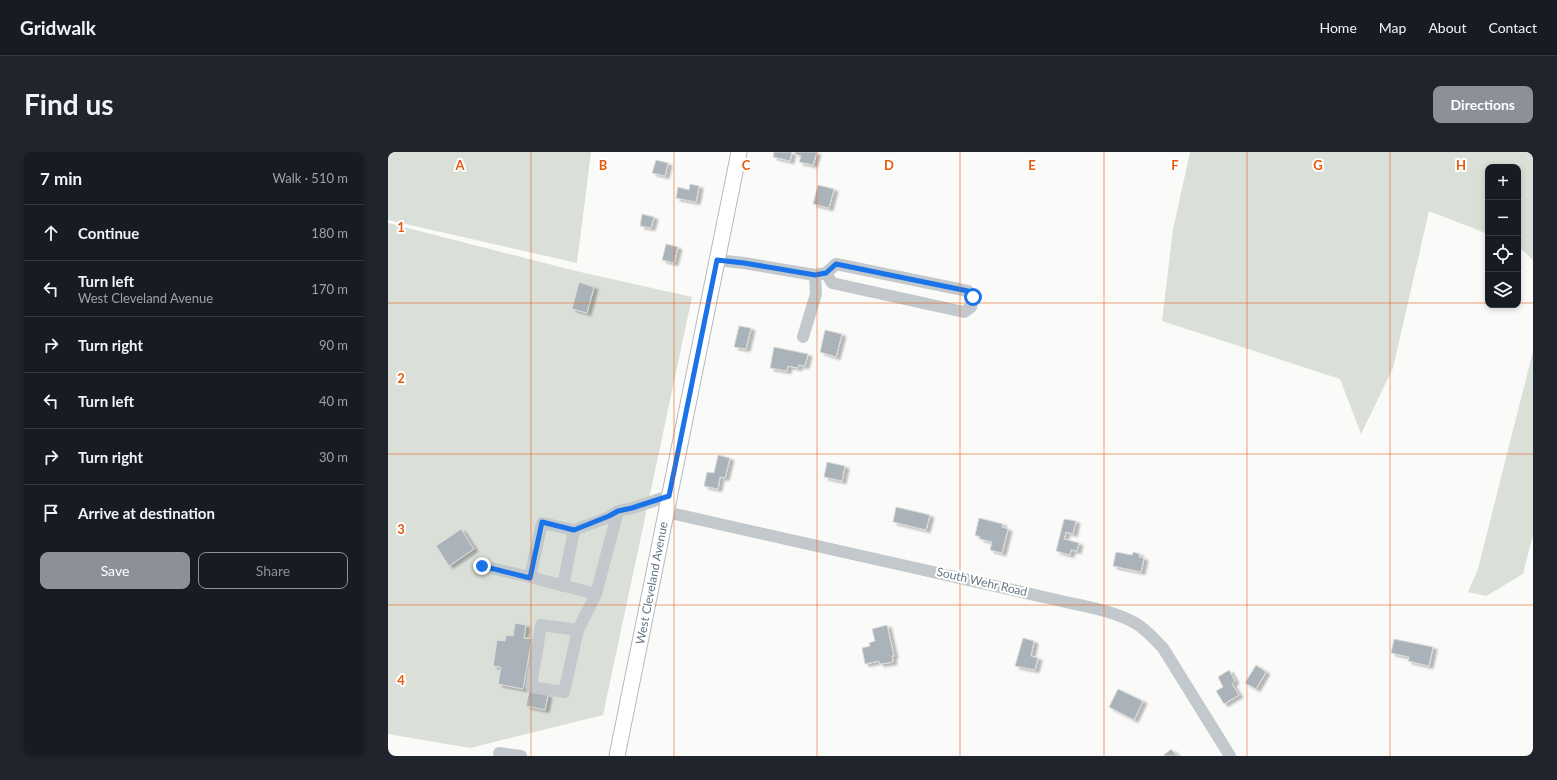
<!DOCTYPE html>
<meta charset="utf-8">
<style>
body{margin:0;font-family:Lato,sans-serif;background:#20242c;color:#f1f3f6}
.controls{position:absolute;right:12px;top:12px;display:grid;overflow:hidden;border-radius:8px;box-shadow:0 2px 6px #0003}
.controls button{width:36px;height:36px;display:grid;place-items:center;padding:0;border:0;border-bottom:1px solid #363941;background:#171b24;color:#f1f3f6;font:20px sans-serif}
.stop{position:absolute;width:12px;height:12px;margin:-9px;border:3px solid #1a73e8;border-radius:50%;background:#fff}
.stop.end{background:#1a73e8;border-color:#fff;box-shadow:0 1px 4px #0008}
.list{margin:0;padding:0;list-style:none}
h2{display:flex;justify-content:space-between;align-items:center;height:52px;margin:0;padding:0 16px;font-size:17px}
h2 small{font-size:13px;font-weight:400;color:#9ea1a6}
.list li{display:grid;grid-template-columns:26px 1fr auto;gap:12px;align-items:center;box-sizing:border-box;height:56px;padding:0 16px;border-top:1px solid #363941}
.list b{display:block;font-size:15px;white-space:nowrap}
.list p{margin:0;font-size:13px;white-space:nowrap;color:#9ea1a6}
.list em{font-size:13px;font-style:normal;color:#9ea1a6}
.actions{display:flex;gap:8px;padding:12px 16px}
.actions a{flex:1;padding:9px 0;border:1px solid #8c9099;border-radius:8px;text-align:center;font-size:14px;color:#8c9099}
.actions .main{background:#8c9099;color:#fff}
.icon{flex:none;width:22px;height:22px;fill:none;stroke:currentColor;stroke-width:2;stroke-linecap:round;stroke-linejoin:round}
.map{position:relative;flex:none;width:1145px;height:604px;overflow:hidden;border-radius:8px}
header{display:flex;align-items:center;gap:24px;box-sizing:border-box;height:56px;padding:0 20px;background:#171b24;border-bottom:1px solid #363941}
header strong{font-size:19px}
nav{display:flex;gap:22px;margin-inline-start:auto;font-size:14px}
.intro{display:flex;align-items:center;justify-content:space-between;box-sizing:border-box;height:96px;padding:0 24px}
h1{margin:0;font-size:28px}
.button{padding:10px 18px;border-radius:8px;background:#8c9099;color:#fff;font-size:14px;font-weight:700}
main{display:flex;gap:24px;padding:0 24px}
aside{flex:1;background:#171b24;border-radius:8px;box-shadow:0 2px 6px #0003}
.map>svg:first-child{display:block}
</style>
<header>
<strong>Gridwalk</strong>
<nav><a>Home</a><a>Map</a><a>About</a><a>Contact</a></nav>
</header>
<div class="intro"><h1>Find us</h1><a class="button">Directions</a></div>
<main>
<aside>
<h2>7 min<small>Walk · 510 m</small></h2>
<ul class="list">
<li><svg class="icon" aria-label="ahead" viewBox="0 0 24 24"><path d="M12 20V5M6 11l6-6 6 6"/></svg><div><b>Continue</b></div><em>180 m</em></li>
<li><svg class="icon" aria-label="left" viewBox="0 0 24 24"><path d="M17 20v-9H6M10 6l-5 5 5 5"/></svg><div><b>Turn left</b><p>West Cleveland Avenue</p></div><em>170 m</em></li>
<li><svg class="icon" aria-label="right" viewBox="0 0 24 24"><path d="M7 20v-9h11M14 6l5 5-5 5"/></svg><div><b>Turn right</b></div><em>90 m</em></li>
<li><svg class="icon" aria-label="left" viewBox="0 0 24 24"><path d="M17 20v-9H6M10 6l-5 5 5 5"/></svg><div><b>Turn left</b></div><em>40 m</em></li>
<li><svg class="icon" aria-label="right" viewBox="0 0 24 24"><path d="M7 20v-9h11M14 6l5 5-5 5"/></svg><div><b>Turn right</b></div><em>30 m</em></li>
<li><svg class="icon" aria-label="arrive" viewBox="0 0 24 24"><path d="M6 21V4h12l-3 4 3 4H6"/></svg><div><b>Arrive at destination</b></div></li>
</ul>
<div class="actions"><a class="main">Save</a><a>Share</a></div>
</aside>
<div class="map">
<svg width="1145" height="604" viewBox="0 0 1145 604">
<defs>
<filter id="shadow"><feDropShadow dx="4" dy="2.5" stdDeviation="1" flood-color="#0004"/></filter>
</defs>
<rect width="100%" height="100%" fill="#fafaf8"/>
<path fill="#dadfd7" d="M0,0H203L189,111L0,68Z
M802,0H1145V108L1130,94V15H1100V82L1041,59L1005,216L973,282L952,227L774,169L785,78Z
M0,71L188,119L304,145L215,563L82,596L0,582Z
M1145,199V383L1135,422L1098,444L1080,440L1090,417Z"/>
<path fill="#aab3b9" stroke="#dcdcda" filter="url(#shadow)" d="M386,0H404L402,9L385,5Z
M407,0H429L425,13L411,10L413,4L407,2Z
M268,8L280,11L277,24L264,21Z
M302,32L311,34L308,50L288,46L290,35L301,38Z
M430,33L446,37L441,56L425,52Z
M254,62L266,65L263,76L252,74Z
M278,92L290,95L286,111L274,108Z
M191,130L206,135L199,161L184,157Z
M351,174L363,176L358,197L346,195Z
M437,178L454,182L448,205L432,200Z
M386,195L420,202L417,214L411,213L410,216L400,214L399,219L382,216Z
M330,303L342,306L337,326L332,325L330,337L316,334L319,320L326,321Z
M439,310L457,314L454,329L436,325Z
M508,355L542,363L538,378L505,370Z
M591,366L615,372L614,375L620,377L614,401L602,398L604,390L592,387V385L587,383Z
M676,367L688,369L685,382L678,380L676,387L691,391L689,399L683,398L682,403L668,399Z
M73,377L86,397L61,414L48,394Z
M728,400L744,403L745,400L752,402L751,405L756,406L753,420L725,414Z
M127,471L138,473L136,486L144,487L135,537L110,532L113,515L105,514L109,488L117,489L118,483L125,484Z
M499,473L506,504H504L505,510L492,512L491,509L477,512L474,496L482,494L481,491L487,489L484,477Z
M635,486L646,489L643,504L650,506L647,518L627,514Z
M1006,487L1045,495L1041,514L1020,509L1021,505L1003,501Z
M868,513L878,520L868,537L857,531Z
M841,518L847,529L844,532L851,543L836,552L828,539L835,535L830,525Z
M730,537L755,549L746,568L721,555Z
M141,539L160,543L157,558L138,554Z
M783,597L789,604H775Z"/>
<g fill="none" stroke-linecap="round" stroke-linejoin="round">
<g stroke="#b5babe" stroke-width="17">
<path id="major" d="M229,604L351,0"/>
</g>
<path stroke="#c3c8cc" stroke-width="12" d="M329,108L356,111L427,123L428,142L415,185
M427,123L438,121L448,112L580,139L585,145L583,155L576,160L444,131L438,121
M278,360L669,448C694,454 724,458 747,471C758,477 766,487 775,496L842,604
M94,414L142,425L154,371L186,378L221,365L230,359L244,356L281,344
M142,425L208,442L230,359
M175,434L186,378
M190,478L153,473L143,535L176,540L190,478L208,442
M111,601L133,604"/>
<use href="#major" stroke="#fff" stroke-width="15"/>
</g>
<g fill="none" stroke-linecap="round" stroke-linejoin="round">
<path stroke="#1a73e8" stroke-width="5" d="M94,414L142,426L154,370L186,378L221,364L230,359L244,356L281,344L329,108L356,111L427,123L438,121L448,112L580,139L585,145"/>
</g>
<path fill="none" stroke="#e8590c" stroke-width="1" stroke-opacity="0.55" d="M143,0V604M286,0V604M429,0V604M572,0V604M716,0V604M859,0V604M1002,0V604M0,151H1100M1130,151H1145M0,302H1145M0,453H1145"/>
<g text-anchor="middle" stroke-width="4" stroke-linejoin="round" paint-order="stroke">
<g font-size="12" fill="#657683" stroke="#fff">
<text transform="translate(594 430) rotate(13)" y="4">South Wehr Road</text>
<text transform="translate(264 431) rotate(-79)" y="4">West Cleveland Avenue</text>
</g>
</g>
<g font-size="13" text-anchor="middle" font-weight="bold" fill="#e8590c" stroke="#fff" stroke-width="4" stroke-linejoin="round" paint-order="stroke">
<text x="72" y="18">A</text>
<text x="215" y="18">B</text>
<text x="358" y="18">C</text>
<text x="501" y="18">D</text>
<text x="644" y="18">E</text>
<text x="787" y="18">F</text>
<text x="930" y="18">G</text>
<text x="1073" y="18">H</text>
<text x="13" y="80">1</text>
<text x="13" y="231">2</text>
<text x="13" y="382">3</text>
<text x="13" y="533">4</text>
</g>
</svg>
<div class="controls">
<button>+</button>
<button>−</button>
<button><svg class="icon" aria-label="locate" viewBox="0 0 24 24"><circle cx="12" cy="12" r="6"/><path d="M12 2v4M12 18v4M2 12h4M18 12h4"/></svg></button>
<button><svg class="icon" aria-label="layers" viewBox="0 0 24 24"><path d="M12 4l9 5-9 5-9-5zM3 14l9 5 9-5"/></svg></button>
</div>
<div class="stop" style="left:585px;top:145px"></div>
<div class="stop end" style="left:94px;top:414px"></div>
</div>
</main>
